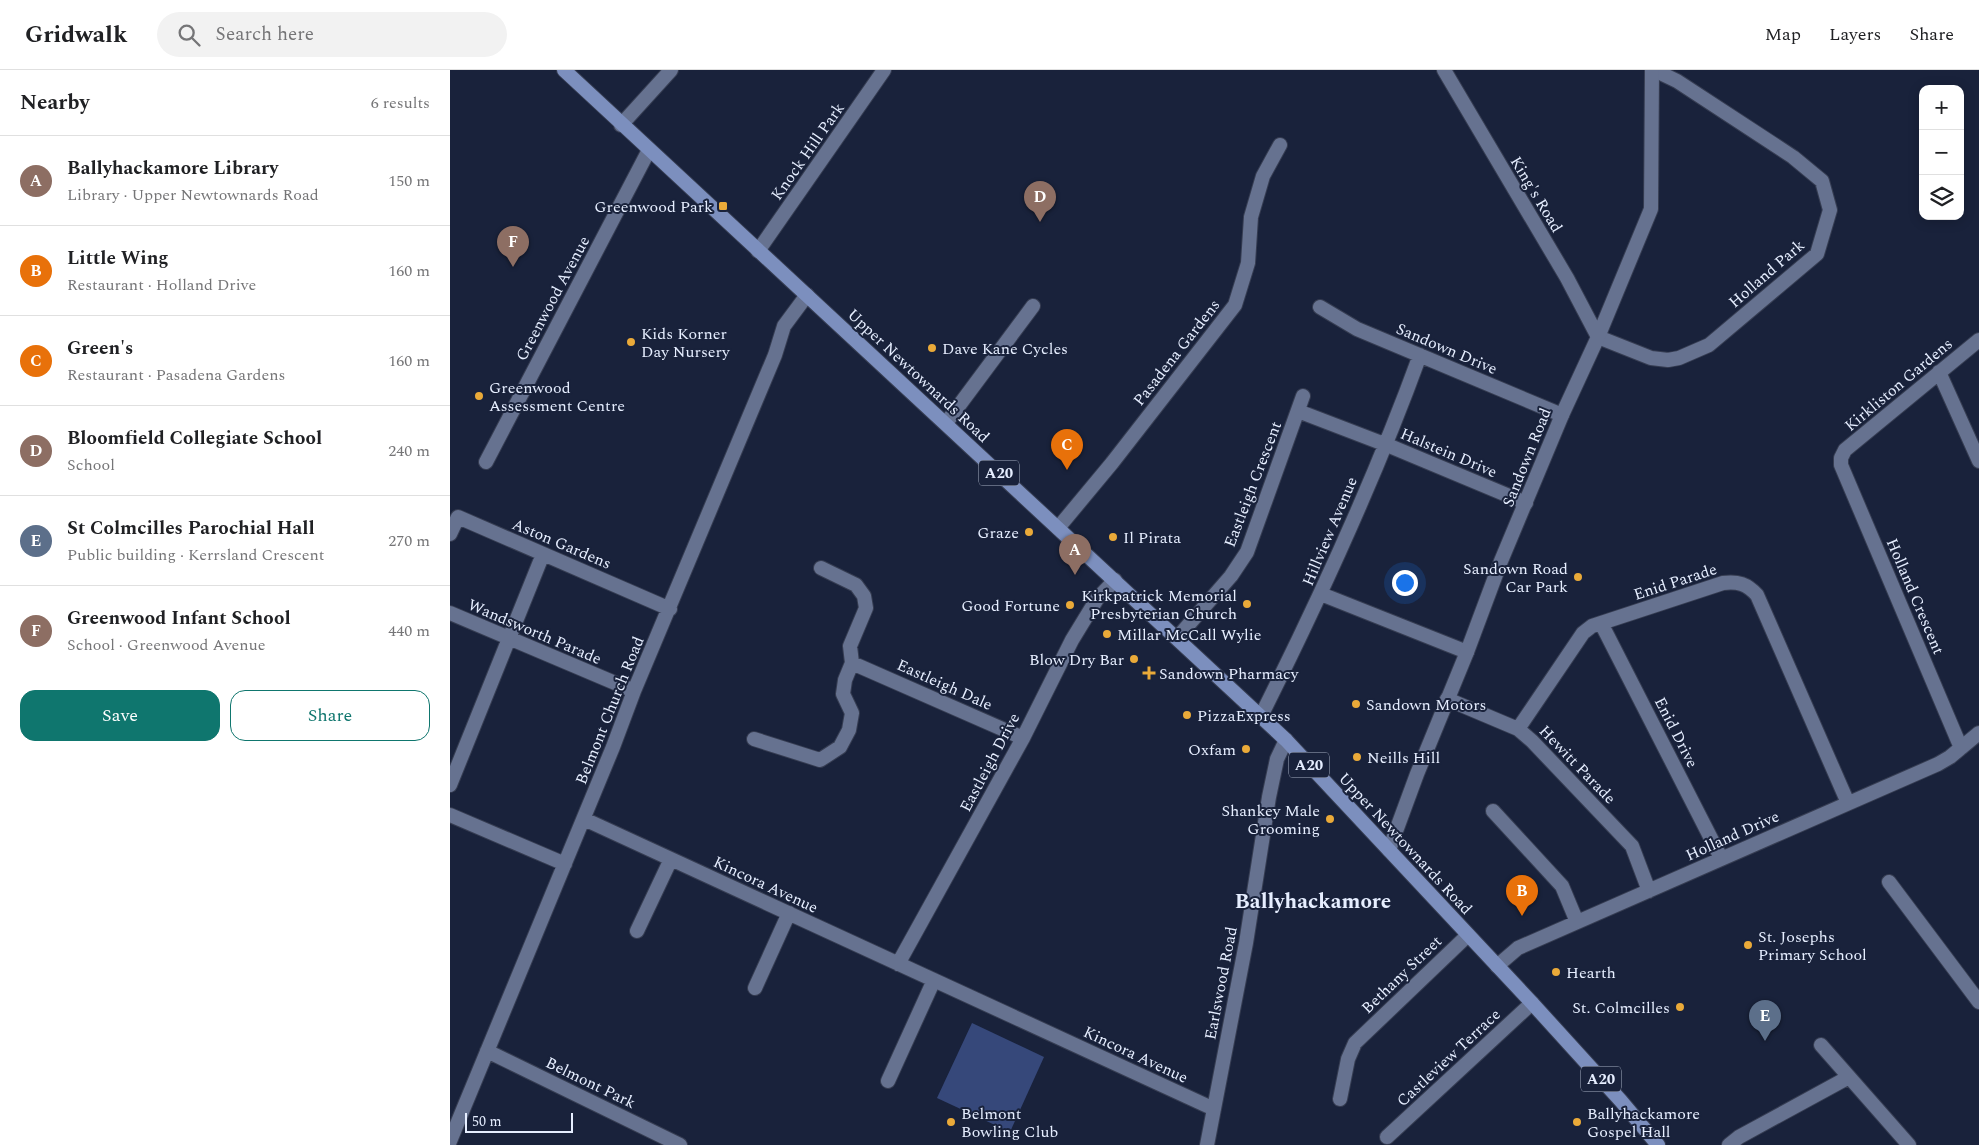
<!DOCTYPE html>
<meta charset="utf-8">
<style>
body{margin:0;font-family:Spectral,serif;background:#f2f2f2;color:#202124}
.controls{position:absolute;right:15px;top:15px;display:grid;overflow:hidden;border-radius:10px;box-shadow:0 2px 12px #0003}
.controls button{width:45px;height:45px;display:grid;place-items:center;padding:0;border:0;border-bottom:1px solid #e0e0e0;background:#fff;color:#202124;font:25px sans-serif}
.scale{position:absolute;left:15px;bottom:12px;width:108px;box-sizing:border-box;padding-left:5px;border:2px solid #e6eeff;border-top:0;font-size:14px;line-height:18px;white-space:nowrap;color:#e6eeff;-webkit-text-stroke:4px #19223b;paint-order:stroke}
.you{position:absolute;left:954px;top:512px;width:18px;height:18px;margin:-12px;border:4px solid #fff;border-radius:50%;background:#1a73e8;box-shadow:0 0 0 8px #1a73e833}
.badge{display:grid;place-items:center;width:32px;height:32px;border-radius:50%;background:#0f766e;color:#fff;font-size:16px;font-weight:700}
.pin{position:absolute;translate:-50% -41px;filter:drop-shadow(0 1px 2px #0008)}
.pin::after{content:'';position:absolute;top:26px;width:18px;height:15px;background:inherit;clip-path:polygon(0 0,100% 0,50% 100%)}
.list{margin:0;padding:0;list-style:none}
h2{display:flex;justify-content:space-between;align-items:center;height:65px;margin:0;padding:0 20px;font-size:21px}
h2 small{font-size:16px;font-weight:400;color:#757577}
.list li{display:grid;grid-template-columns:32px 1fr auto;gap:15px;align-items:center;box-sizing:border-box;height:90px;padding:0 20px;border-top:1px solid #e0e0e0}
.list b{display:block;font-size:19px;white-space:nowrap}
.list p{margin:0;font-size:16px;white-space:nowrap;color:#757577}
.list em{font-size:16px;font-style:normal;color:#757577}
.actions{display:flex;gap:10px;padding:15px 20px}
.actions a{flex:1;padding:11px 0;border:1px solid #0f766e;border-radius:15px;text-align:center;font-size:18px;color:#0f766e}
.actions .main{background:#0f766e;color:#fff}
.icon{flex:none;width:28px;height:28px;fill:none;stroke:currentColor;stroke-width:2;stroke-linecap:round;stroke-linejoin:round}
.map{position:relative;flex:none;width:1529px;height:1075px;overflow:hidden}
header{display:flex;align-items:center;gap:30px;box-sizing:border-box;height:70px;padding:0 25px;background:#fff;border-bottom:1px solid #e0e0e0}
header strong{font-size:24px}
nav{display:flex;gap:28px;margin-inline-start:auto;font-size:18px}
.search{width:350px;height:45px;background:#f2f2f2;display:flex;align-items:center;gap:12px;box-sizing:border-box;padding:0 18px;border-radius:28px;color:#757577;font-size:19px}
main{display:flex}
aside{flex:1;background:#fff}
.map>svg:first-child{display:block}
</style>
<header>
<strong>Gridwalk</strong>
<div class="search"><svg class="icon" aria-label="search" viewBox="0 0 24 24"><circle cx="10" cy="10" r="6"/><path d="M15 15l6 6"/></svg>Search here</div>
<nav><a>Map</a><a>Layers</a><a>Share</a></nav>
</header>
<main>
<aside>
<h2>Nearby<small>6 results</small></h2>
<ul class="list">
<li><span class="badge" style="background:#8d6e63">A</span><div><b>Ballyhackamore Library</b><p>Library · Upper Newtownards Road</p></div><em>150 m</em></li>
<li><span class="badge" style="background:#e8710a">B</span><div><b>Little Wing</b><p>Restaurant · Holland Drive</p></div><em>160 m</em></li>
<li><span class="badge" style="background:#e8710a">C</span><div><b>Green's</b><p>Restaurant · Pasadena Gardens</p></div><em>160 m</em></li>
<li><span class="badge" style="background:#8d6e63">D</span><div><b>Bloomfield Collegiate School</b><p>School</p></div><em>240 m</em></li>
<li><span class="badge" style="background:#5c6f8a">E</span><div><b>St Colmcilles Parochial Hall</b><p>Public building · Kerrsland Crescent</p></div><em>270 m</em></li>
<li><span class="badge" style="background:#8d6e63">F</span><div><b>Greenwood Infant School</b><p>School · Greenwood Avenue</p></div><em>440 m</em></li>
</ul>
<div class="actions"><a class="main">Save</a><a>Share</a></div>
</aside>
<div class="map">
<svg width="1529" height="1075" viewBox="0 0 1529 1075">
<rect width="100%" height="100%" fill="#19223b"/>
<path fill="#36487a" d="M522,953L594,987L560,1062L487,1028Z"/>
<g fill="none" stroke-linecap="round" stroke-linejoin="round">
<g stroke="#363d52" stroke-width="16">
<path id="minor" d="M171,55L221,0
M308,181L434,0
M870,237L907,259L1112,345
M1148,267L1201,288L1218,290L1229,288L1259,275L1367,184L1380,140L1372,111L1343,87L1227,11L1204,0
M1489,302L1529,391
M848,341L942,377L1076,433
M496,353L583,236
M36,392L199,80
M608,458L662,393L785,235L798,193L801,147L813,106L830,75
M0,464L8,447L220,539
M871,524L1017,582
M0,543L184,621
M1151,553L1271,788
M727,568L781,506L797,482L853,326
M402,593L573,668
M997,629L1068,659L1082,671L1182,776L1199,821
M811,646C870,528 925,409 970,285
M1068,659L1133,563L1142,556L1273,513C1288,511 1297,514 1307,525L1398,733
M304,669L370,690L390,677L399,660L402,643L393,624L395,610L402,593L400,576L416,538L414,526L406,515L371,498
M1511,678L1391,395V388L1395,380L1529,270
M0,715L93,484
M1043,741L1112,816L1127,852
M0,745L115,794
M134,749L764,1039
M1439,812L1529,932
M187,861L221,789
M448,894L573,668L622,570L647,529L665,510
M1047,896L1068,878L1488,694L1500,687L1529,663
M305,918L339,843
M1371,975L1459,1075
M37,981L230,1075
M438,1011L484,910
M890,1029L898,989L905,973L1018,865
M937,1067L1082,933
M0,1071L163,677L184,621L325,285L334,256L357,225
M757,1075L796,873L819,727L827,689L836,670
M1279,1075L1289,1067L1399,1007"/>
</g>
<g stroke="#363d52" stroke-width="16">
<path id="tertiary" d="M994,0L1117,208L1148,267
M939,780L967,704L1017,582L1051,491L1112,345L1148,267L1201,139L1202,0"/>
</g>
<g stroke="#363d52" stroke-width="16">
<path id="primary" d="M114,0L836,670L1082,933L1171,1031L1208,1075"/>
</g>
<use href="#minor" stroke="#667290" stroke-width="14"/>
<use href="#tertiary" stroke="#667290" stroke-width="14"/>
<use href="#primary" stroke="#7c8fbe" stroke-width="14"/>
</g>
<g fill="#eaaa39" stroke="#19223b" stroke-width="2">
<rect x="268" y="131" width="10" height="10" rx="2.5"/>
<circle cx="181" cy="272" r="5"/>
<circle cx="482" cy="278" r="5"/>
<circle cx="29" cy="326" r="5"/>
<circle cx="579" cy="462" r="5"/>
<circle cx="663" cy="467" r="5"/>
<circle cx="1128" cy="507" r="5"/>
<circle cx="797" cy="534" r="5"/>
<circle cx="620" cy="535" r="5"/>
<circle cx="657" cy="564" r="5"/>
<circle cx="684" cy="589" r="5"/>
<path d="M696.5 595.5h5v5h5v5h-5v5h-5v-5h-5v-5h5z"/>
<circle cx="906" cy="634" r="5"/>
<circle cx="737" cy="645" r="5"/>
<circle cx="796" cy="679" r="5"/>
<circle cx="907" cy="687" r="5"/>
<circle cx="880" cy="749" r="5"/>
<circle cx="1298" cy="875" r="5"/>
<circle cx="1106" cy="902" r="5"/>
<circle cx="1230" cy="937" r="5"/>
<circle cx="501" cy="1052" r="5"/>
<circle cx="1127" cy="1052" r="5"/>
</g>
<g text-anchor="middle" stroke-width="4" stroke-linejoin="round" paint-order="stroke">
<g fill="#19223b" stroke="#a8b1c4" stroke-width="1">
<rect x="529" y="390.5" width="40" height="25" rx="4"/>
<rect x="839" y="682.5" width="40" height="25" rx="4"/>
<rect x="1131" y="996.5" width="40" height="25" rx="4"/>
</g>
<g font-size="15" font-weight="bold" fill="#e6eeff">
<text x="549" y="408">A20</text>
<text x="859" y="700">A20</text>
<text x="1151" y="1014">A20</text>
</g>
<g font-size="16" fill="#e6eeff" stroke="#19223b">
<text transform="translate(357 81) rotate(-55)" y="6">Knock Hill Park</text>
<text transform="translate(1087 124) rotate(59)" y="6">King's Road</text>
<text transform="translate(1316 203) rotate(-41)" y="6">Holland Park</text>
<text transform="translate(102 228) rotate(-62)" y="6">Greenwood Avenue</text>
<text transform="translate(997 278) rotate(23)" y="6">Sandown Drive</text>
<text transform="translate(726 282) rotate(-52)" y="6">Pasadena Gardens</text>
<text transform="translate(469 305) rotate(43)" y="6">Upper Newtownards Road</text>
<text transform="translate(1448 314) rotate(-40)" y="6">Kirkliston Gardens</text>
<text transform="translate(999 382) rotate(23)" y="6">Halstein Drive</text>
<text transform="translate(1076 387) rotate(-68)" y="6">Sandown Road</text>
<text transform="translate(802 414) rotate(-69)" y="6">Eastleigh Crescent</text>
<text transform="translate(879 461) rotate(-67)" y="6">Hillview Avenue</text>
<text transform="translate(112 473) rotate(23)" y="6">Aston Gardens</text>
<text transform="translate(1225 511) rotate(-18)" y="6">Enid Parade</text>
<text transform="translate(1466 526) rotate(67)" y="6">Holland Crescent</text>
<text transform="translate(85 561) rotate(23)" y="6">Wandsworth Parade</text>
<text transform="translate(495 614) rotate(24)" y="6">Eastleigh Dale</text>
<text transform="translate(159 640) rotate(-68)" y="6">Belmont Church Road</text>
<text transform="translate(1227 662) rotate(63)" y="6">Enid Drive</text>
<text transform="translate(539 692) rotate(-62)" y="6">Eastleigh Drive</text>
<text transform="translate(1128 694) rotate(46)" y="6">Hewitt Parade</text>
<text transform="translate(1282 765) rotate(-24)" y="6">Holland Drive</text>
<text transform="translate(956 773) rotate(47)" y="6">Upper Newtownards Road</text>
<text transform="translate(316 814) rotate(25)" y="6">Kincora Avenue</text>
<text transform="translate(951 904) rotate(-44)" y="6">Bethany Street</text>
<text transform="translate(770 913) rotate(-79)" y="6">Earlswood Road</text>
<text transform="translate(686 984) rotate(25)" y="6">Kincora Avenue</text>
<text transform="translate(998 987) rotate(-43)" y="6">Castleview Terrace</text>
<text transform="translate(141 1012) rotate(26)" y="6">Belmont Park</text>
</g>
<g font-size="16" fill="#e6eeff" stroke="#19223b" text-anchor="start">
<text x="263" y="142" text-anchor="end">Greenwood Park</text>
<text x="191" y="269">Kids Korner<tspan x="191" dy="18">Day Nursery</tspan></text>
<text x="492" y="284">Dave Kane Cycles</text>
<text x="39" y="323">Greenwood<tspan x="39" dy="18">Assessment Centre</tspan></text>
<text x="569" y="468" text-anchor="end">Graze</text>
<text x="673" y="473">Il Pirata</text>
<text x="1118" y="504" text-anchor="end">Sandown Road<tspan x="1118" dy="18">Car Park</tspan></text>
<text x="787" y="531" text-anchor="end">Kirkpatrick Memorial<tspan x="787" dy="18">Presbyterian Church</tspan></text>
<text x="610" y="541" text-anchor="end">Good Fortune</text>
<text x="667" y="570">Millar McCall Wylie</text>
<text x="674" y="595" text-anchor="end">Blow Dry Bar</text>
<text x="709" y="609">Sandown Pharmacy</text>
<text x="916" y="640">Sandown Motors</text>
<text x="747" y="651">PizzaExpress</text>
<text x="786" y="685" text-anchor="end">Oxfam</text>
<text x="917" y="693">Neills Hill</text>
<text x="870" y="746" text-anchor="end">Shankey Male<tspan x="870" dy="18">Grooming</tspan></text>
<text x="1308" y="872">St. Josephs<tspan x="1308" dy="18">Primary School</tspan></text>
<text x="1116" y="908">Hearth</text>
<text x="1220" y="943" text-anchor="end">St. Colmcilles</text>
<text x="511" y="1049">Belmont<tspan x="511" dy="18">Bowling Club</tspan></text>
<text x="1137" y="1049">Ballyhackamore<tspan x="1137" dy="18">Gospel Hall</tspan></text>
</g>
<g font-size="21" font-weight="bold" fill="#e6eeff" stroke="#19223b">
<text x="863" y="838">Ballyhackamore</text>
</g>
</g>
</svg>
<div class="controls">
<button>+</button>
<button>−</button>
<button><svg class="icon" aria-label="layers" viewBox="0 0 24 24"><path d="M12 4l9 5-9 5-9-5zM3 14l9 5 9-5"/></svg></button>
</div>
<div class="scale">50 m</div>
<div class="you"></div>
<div class="pin badge" style="left:625px;top:505px;background:#8d6e63">A</div>
<div class="pin badge" style="left:1072px;top:846px;background:#e8710a">B</div>
<div class="pin badge" style="left:617px;top:400px;background:#e8710a">C</div>
<div class="pin badge" style="left:590px;top:152px;background:#8d6e63">D</div>
<div class="pin badge" style="left:1315px;top:971px;background:#5c6f8a">E</div>
<div class="pin badge" style="left:63px;top:197px;background:#8d6e63">F</div>
</div>
</main>
